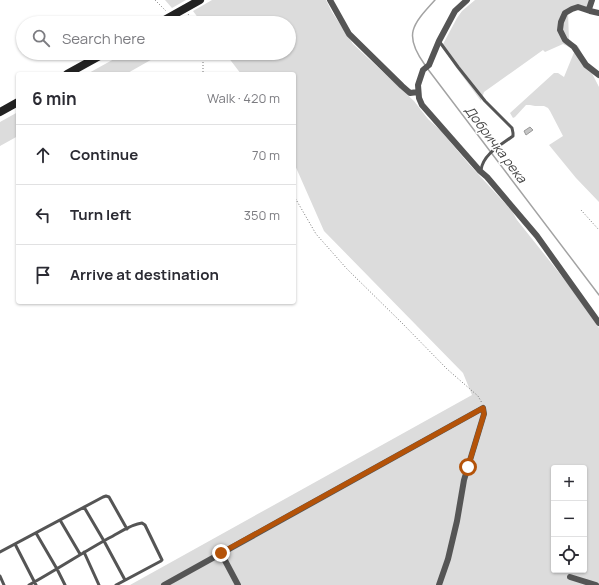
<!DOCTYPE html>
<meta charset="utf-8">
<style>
body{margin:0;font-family:Manrope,sans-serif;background:#f7f7f7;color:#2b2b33}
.controls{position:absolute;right:12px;bottom:12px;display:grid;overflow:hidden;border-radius:4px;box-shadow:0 1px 3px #0004}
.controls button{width:36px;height:36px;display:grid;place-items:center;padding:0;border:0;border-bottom:1px solid #e1e1e2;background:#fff;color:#2b2b33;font:20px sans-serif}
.stop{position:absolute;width:12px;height:12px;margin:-9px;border:3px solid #b45309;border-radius:50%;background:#fff}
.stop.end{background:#b45309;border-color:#fff;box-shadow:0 1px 4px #0008}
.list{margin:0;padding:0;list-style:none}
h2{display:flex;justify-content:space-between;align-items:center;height:52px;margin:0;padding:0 16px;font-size:17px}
h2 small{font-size:13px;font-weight:400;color:#7c7c81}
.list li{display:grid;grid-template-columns:26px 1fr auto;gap:12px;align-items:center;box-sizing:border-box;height:60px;padding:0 16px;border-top:1px solid #e1e1e2}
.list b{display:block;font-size:15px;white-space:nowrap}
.list em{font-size:13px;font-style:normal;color:#7c7c81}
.icon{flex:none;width:22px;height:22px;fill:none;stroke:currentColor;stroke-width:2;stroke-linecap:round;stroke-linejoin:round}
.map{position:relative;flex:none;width:599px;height:585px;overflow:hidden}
.search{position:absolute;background:#fff;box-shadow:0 1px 3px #0004;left:16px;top:16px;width:280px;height:44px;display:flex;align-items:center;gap:10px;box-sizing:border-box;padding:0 14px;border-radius:22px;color:#7c7c81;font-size:15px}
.panel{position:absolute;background:#fff;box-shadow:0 1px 3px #0004;left:16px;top:72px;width:280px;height:232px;border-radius:4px}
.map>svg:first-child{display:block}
</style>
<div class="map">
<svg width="599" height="585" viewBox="0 0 599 585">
<rect width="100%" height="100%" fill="#fff"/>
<path fill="#dcdcdc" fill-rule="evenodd" d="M165,0H186L172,8Z
M212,0H326L332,12L353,44L414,101L428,119L440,130L468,163L512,211L517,220L568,284L599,328V585H130L472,395L463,373L324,231L294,163V74H241L225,53H289V23H202L193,11ZM554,468H584V570H554Z
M475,0H591L587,8L573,10L568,12L569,41L578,46L599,87V202L576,178L549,145L563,136L550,111L548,108L544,106H535L530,105H526L515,117L513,118L510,113L554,73H558L564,77L575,50L563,44L545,52L543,50L484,92L481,101L455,66L442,46L457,18L462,11Z
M125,53H163L126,74H87Z
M18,112V136L0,146V122Z"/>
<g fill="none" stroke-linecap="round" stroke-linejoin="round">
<path stroke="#a3a3a3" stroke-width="1.5" d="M425,65C403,35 412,25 435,0
M427,68L599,295"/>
</g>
<path fill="#c4c4c4" stroke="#999" d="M530,127L533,130L526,135L524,131Z"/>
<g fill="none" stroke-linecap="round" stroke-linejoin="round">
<path stroke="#777" stroke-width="1" stroke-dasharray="1 2" stroke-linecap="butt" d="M155,0L166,11
M188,14L195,23
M203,53V74
M294,196L316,234L324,243L347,269L402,323L447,369L478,396L482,403
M581,210L599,230"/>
<path stroke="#555" stroke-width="3" d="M439,41L458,67L485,101L512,128L513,133V136C501,145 483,154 481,170
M84,507L104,541L125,580
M60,520L80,554
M36,533L57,569L65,585
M15,544L36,585
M0,552L103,497L106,496L109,497L127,529
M84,552L99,585
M0,576L4,585
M29,585C56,570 82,553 109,538C119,533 131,524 142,523L145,525L162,560L161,561L116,585"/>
<path stroke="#555" stroke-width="6" d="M330,0L349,34L402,86L410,93L418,92
M467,0L455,11L439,41L429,65L423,70L418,85L419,98L422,105L480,171L487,177L537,236L599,323
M592,0L589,9L590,11L599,13
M590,11L578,7L572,9L565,13L561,22L560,30L565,40L574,47L586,65L599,75
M221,553L238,585
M570,577L596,585
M164,585L483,408L484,414L464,480L457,521L448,559L439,585"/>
<path stroke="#222" stroke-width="8" d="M159,23L200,0
M67,74L105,53
M0,112L18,102"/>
</g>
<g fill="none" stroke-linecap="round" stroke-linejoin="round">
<path stroke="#b45309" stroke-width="5" d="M221,553L483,408L484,414L468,467"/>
</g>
<g text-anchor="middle" stroke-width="3" stroke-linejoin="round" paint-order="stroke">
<g font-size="13" font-style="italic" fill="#444" stroke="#fff">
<text transform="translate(496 144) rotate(53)" y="5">Добричка река</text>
</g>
</g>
</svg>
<div class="controls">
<button>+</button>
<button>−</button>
<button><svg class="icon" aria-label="locate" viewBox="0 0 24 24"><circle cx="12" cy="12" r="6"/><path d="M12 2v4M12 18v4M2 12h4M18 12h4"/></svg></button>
</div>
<div class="stop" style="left:468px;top:467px"></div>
<div class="stop end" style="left:221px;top:553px"></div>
<div class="search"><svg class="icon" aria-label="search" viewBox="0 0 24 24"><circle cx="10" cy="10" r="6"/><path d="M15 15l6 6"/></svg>Search here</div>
<section class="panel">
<h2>6 min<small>Walk · 420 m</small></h2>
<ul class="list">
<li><svg class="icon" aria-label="ahead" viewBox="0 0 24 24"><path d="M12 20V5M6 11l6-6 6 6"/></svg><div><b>Continue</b></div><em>70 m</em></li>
<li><svg class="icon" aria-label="left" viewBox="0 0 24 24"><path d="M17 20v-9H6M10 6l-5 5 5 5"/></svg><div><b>Turn left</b></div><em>350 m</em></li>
<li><svg class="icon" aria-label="arrive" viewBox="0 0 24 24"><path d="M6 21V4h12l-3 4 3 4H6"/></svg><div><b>Arrive at destination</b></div></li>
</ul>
</section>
</div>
